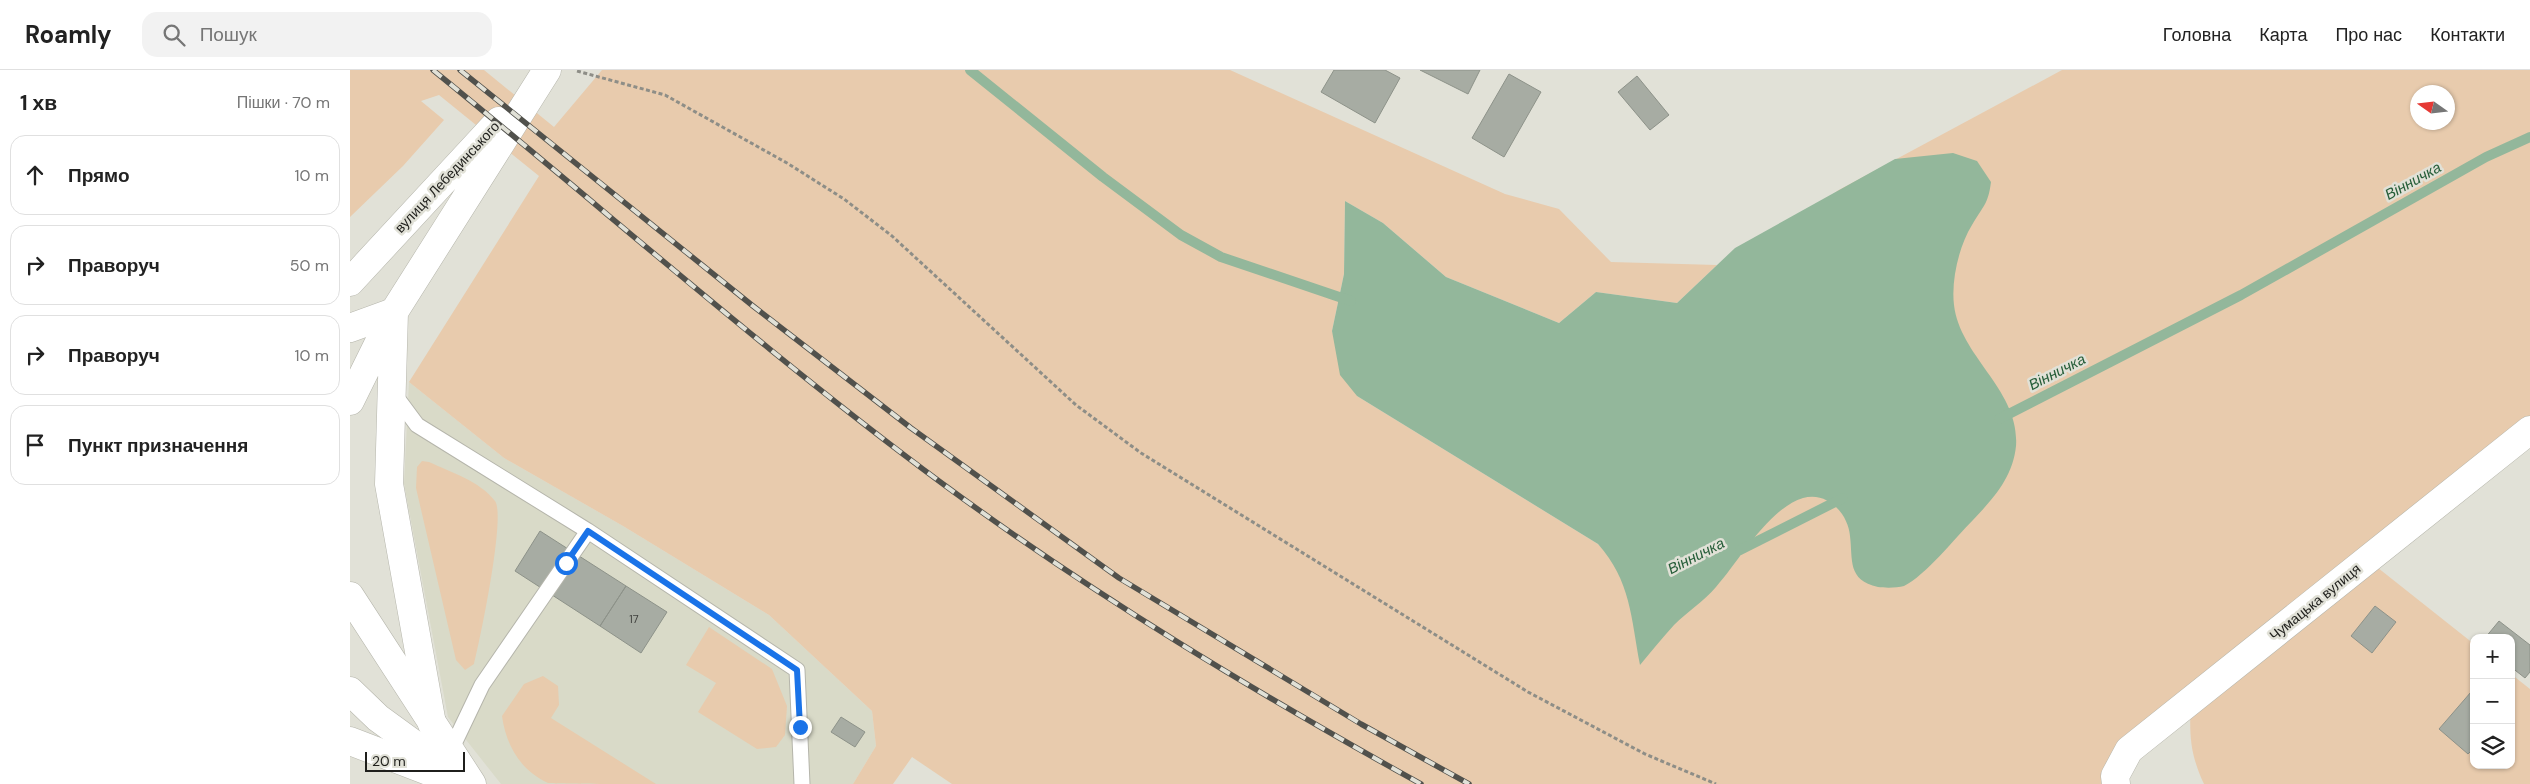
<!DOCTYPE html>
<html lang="uk">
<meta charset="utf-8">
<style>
body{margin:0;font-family:"DM Sans",sans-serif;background:#f2f2f2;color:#222}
.controls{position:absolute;right:15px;bottom:15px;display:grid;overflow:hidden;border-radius:10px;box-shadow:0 1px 4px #0004}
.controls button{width:45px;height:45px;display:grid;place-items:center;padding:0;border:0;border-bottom:1px solid #e0e0e0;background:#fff;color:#222;font:25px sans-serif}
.compass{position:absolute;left:2060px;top:15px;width:45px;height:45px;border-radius:50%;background:#fff;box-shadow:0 1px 4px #0004;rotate:284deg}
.scale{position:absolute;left:15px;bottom:12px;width:100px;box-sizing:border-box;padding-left:5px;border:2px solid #1f1f1c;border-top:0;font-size:14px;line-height:18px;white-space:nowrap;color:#1f1f1c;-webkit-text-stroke:4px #e1e1d7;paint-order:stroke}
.stop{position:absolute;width:15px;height:15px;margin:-11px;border:4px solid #1a73e8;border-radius:50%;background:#fff}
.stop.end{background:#1a73e8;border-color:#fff;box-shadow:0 1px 5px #0008}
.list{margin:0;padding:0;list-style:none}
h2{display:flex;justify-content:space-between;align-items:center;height:65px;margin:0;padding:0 20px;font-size:21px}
h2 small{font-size:16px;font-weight:400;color:#767676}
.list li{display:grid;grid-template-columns:32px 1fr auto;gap:15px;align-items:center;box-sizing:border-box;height:80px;margin:0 10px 10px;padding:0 10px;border:1px solid #e0e0e0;border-radius:15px}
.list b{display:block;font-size:19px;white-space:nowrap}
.list em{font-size:16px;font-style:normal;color:#767676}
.icon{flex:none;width:28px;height:28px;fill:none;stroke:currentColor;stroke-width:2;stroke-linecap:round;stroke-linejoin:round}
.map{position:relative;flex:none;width:2180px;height:714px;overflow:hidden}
header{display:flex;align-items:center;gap:30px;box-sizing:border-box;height:70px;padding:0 25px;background:#fff;border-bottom:1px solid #e0e0e0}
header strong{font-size:24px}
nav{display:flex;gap:28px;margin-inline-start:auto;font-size:18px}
.search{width:350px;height:45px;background:#f2f2f2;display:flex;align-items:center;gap:12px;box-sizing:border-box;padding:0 18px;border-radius:15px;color:#767676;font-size:19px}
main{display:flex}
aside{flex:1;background:#fff}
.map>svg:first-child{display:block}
</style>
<header>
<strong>Roamly</strong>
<div class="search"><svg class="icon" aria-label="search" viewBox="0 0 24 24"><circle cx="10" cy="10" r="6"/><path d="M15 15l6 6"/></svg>Пошук</div>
<nav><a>Головна</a><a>Карта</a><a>Про нас</a><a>Контакти</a></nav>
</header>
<main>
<aside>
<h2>1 хв<small>Пішки · 70 m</small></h2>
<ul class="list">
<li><svg class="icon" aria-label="ahead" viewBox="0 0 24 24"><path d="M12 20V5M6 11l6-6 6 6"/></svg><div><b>Прямо</b></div><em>10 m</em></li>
<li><svg class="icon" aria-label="right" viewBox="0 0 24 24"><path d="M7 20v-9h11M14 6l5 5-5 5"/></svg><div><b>Праворуч</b></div><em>50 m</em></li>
<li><svg class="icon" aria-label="right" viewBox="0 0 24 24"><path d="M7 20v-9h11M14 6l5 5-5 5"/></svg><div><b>Праворуч</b></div><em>10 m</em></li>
<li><svg class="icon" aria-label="arrive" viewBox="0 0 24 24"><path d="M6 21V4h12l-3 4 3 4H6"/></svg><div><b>Пункт призначення</b></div></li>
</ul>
</aside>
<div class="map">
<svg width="2180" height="714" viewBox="0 0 2180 714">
<rect width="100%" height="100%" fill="#e1e1d7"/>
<path fill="#d9dac8" d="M59,312L154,388L273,456L419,545L522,641L526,676L503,714H151L98,647L54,414Z"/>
<path fill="#e8cbad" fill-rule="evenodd" d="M0,0H134L204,57L252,0H880L1155,124L1209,139L1261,192L1367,195L1327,233L1246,222L1209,253L1096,207L1033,153L995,131L994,204L982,261L1007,326L1248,474L1263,490L1487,121L1712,0H2180V358L2018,490L2124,574V695H2161V604L2180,619V714H1854C1840,684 1839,664 1841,632L1766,714H602L562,687L543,714H503L526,676L522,641L419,545L273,456L154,388L59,312L189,106L89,25L71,31L94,50L53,96L0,147ZM2068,22H2098V52H2068Z
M72,391L79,392C100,402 130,411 145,431C156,446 130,570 124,594L115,600L106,590L66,418L67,397Z
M359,557L422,599L437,636L435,665L426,677L407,679L348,642L366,613L336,595Z
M193,606L208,616L209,635L201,648L306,714C289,714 208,714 198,713C170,700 156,675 152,646L174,614Z"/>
<path fill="#93b79b" d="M1603,83L1627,91L1641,112C1638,135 1633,136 1622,155C1609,176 1601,210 1604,235C1610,287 1670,320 1666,376C1663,407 1643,429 1623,450C1606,467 1575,506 1554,516C1547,518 1535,518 1528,517C1497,510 1503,490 1500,466C1498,443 1477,421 1453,428C1418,439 1390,490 1366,517C1353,532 1337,542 1324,555C1312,568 1301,582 1290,595C1281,548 1281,511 1248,474L1007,326L990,305L982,261L994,204L995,131L1033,153L1096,207L1209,253L1246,222L1327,233L1385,178L1545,89Z"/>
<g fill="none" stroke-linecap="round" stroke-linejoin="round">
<path stroke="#93b79b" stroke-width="10" d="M620,0L753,107L831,165L871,187L1001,231
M1649,349L1891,225L2136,87L2180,67
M1390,480L1493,428"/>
</g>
<path fill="#a7aca3" stroke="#8d9289" d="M984,0H1035L1050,8L1025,53L971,22Z
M1070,0H1130L1118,24Z
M1159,4L1191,22L1154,87L1122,68Z
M1287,6L1319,45L1300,60L1268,22Z
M190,461L276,516L250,556L165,501Z
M276,516L317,542L291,583L250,556Z
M2025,536L2046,552L2022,583L2001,566Z
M2149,551L2180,575V602L2175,608L2161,597V568H2135Z
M2121,622L2124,625V678L2118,684L2089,659Z
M491,647L515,662L505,677L481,662Z"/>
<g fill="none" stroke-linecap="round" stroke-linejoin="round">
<g stroke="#b5b5ab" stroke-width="17">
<path id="service" d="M44,324L67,355L238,461L447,600L452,714
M100,682L132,615L238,461"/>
</g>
<g stroke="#b5b5ab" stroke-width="29">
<path id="minor" d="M1766,714L1765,706L1779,680L2180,360"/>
</g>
<g stroke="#b5b5ab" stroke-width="29">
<path id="tertiary" d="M0,526L122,714
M0,621L28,648L109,707"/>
</g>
<g stroke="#b5b5ab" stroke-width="29">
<path id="secondary" d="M0,258L44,242"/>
</g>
<g stroke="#b5b5ab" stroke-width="29">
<path id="primary" d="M0,212L149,51
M44,242L39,414L82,654
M0,331L44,242L197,0
M0,671L112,714"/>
</g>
<path stroke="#8e8e87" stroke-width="3" stroke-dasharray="4 2.5" stroke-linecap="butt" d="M227,1L315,25L437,93L494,129L542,166L726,335L791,383L1178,622L1295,684L1366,714"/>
<use href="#service" stroke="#fff" stroke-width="15"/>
<use href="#minor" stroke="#fff" stroke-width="28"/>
<use href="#tertiary" stroke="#fff" stroke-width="28"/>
<use href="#secondary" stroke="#fff" stroke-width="28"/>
<use href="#primary" stroke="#fff" stroke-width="28"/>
<g stroke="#51514c" stroke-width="5.5">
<path id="rail" d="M83,0C253,138 417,284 593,414C745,526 907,623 1071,714
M110,0L403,236L561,358L769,508L1011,654L1119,714"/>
</g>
<use href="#rail" stroke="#e1e1d7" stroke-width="4" stroke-dasharray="11" stroke-linecap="butt"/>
</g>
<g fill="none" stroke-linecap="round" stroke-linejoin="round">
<path stroke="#1a73e8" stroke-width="6" d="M216,493L238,461L447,600L450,657"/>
</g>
<g text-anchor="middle" stroke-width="5" stroke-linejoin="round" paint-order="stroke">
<g font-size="11" fill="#41423e">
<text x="284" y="553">17</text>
</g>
<g font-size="14" fill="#1f1f1c" stroke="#e1e1d7">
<text transform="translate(97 107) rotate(-47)" y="5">вулиця Лебединського</text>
<text transform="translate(1965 532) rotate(-39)" y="5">Чумацька вулиця</text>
</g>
<g font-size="15" font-style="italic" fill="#255d38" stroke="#e1e1d7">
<text transform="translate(2063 111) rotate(-29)" y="5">Вінничка</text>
<text transform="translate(1707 302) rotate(-27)" y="5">Вінничка</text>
<text transform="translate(1346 486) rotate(-27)" y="5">Вінничка</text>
</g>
</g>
</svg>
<div class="controls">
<button>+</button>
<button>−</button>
<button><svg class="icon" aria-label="layers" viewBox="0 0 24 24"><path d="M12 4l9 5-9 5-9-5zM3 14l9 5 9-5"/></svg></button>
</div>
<svg class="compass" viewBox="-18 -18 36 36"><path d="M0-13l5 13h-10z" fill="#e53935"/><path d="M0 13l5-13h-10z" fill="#767676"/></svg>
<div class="scale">20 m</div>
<div class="stop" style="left:216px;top:493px"></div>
<div class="stop end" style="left:450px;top:657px"></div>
</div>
</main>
